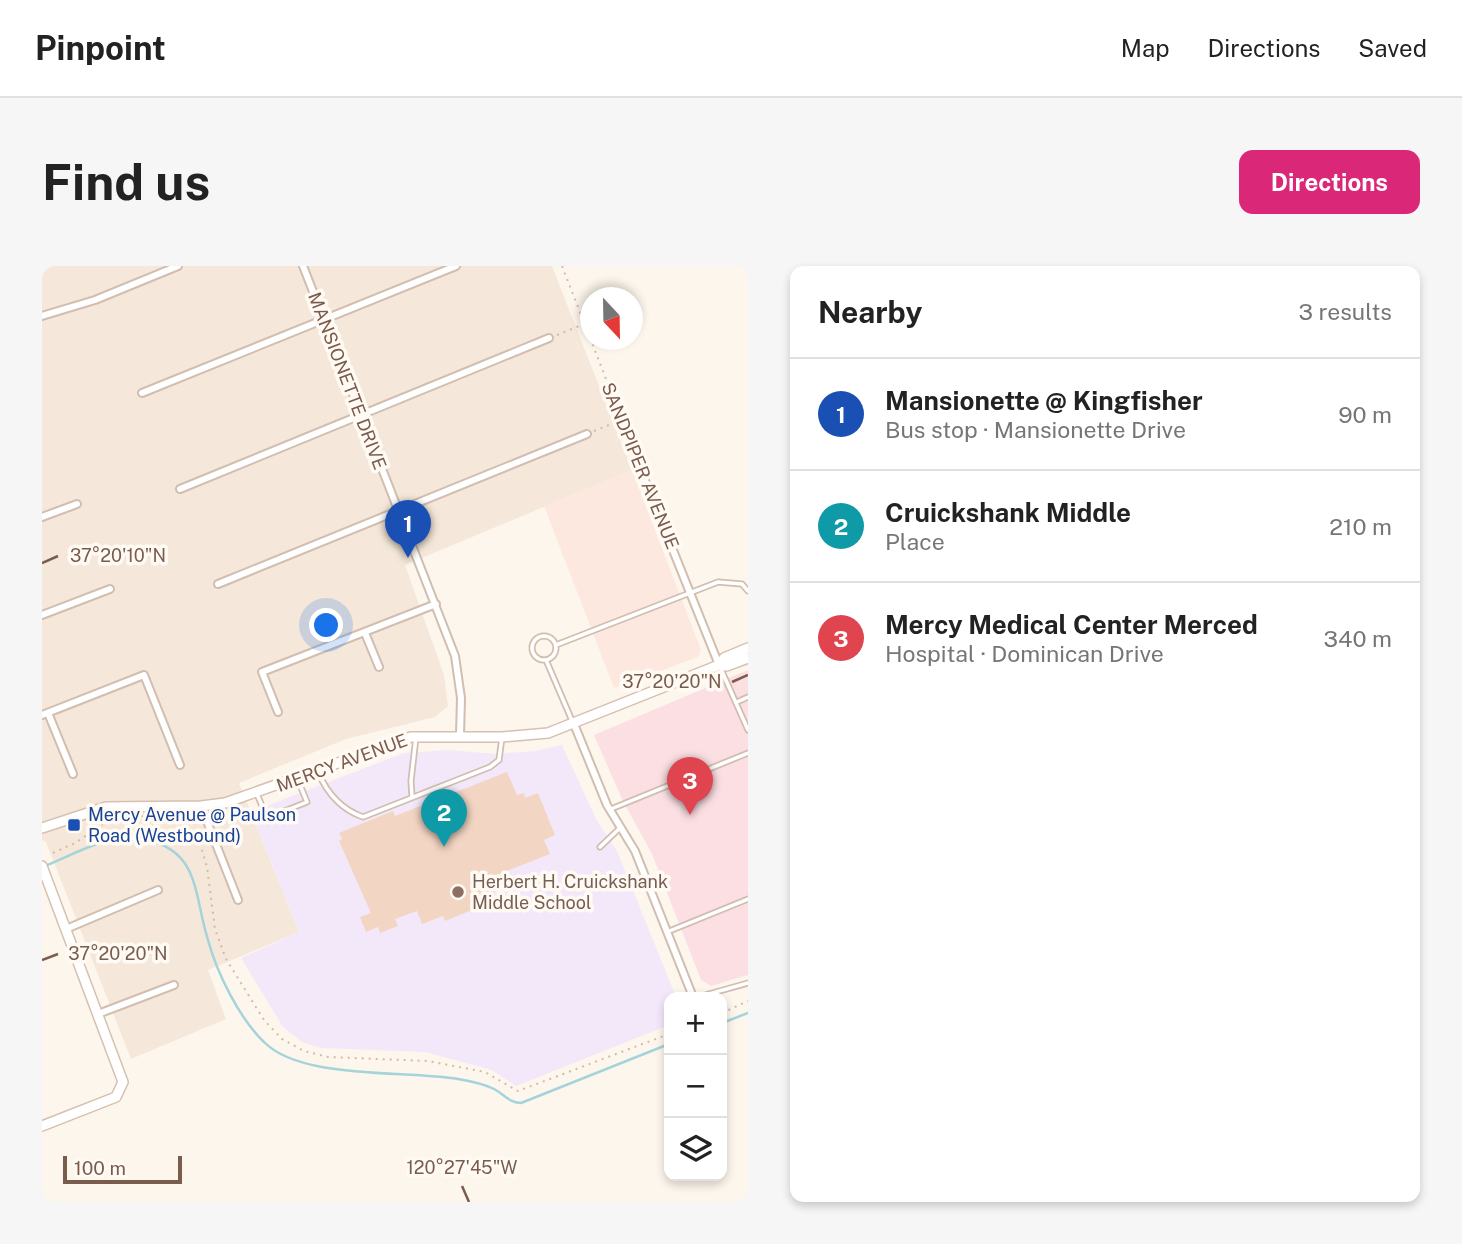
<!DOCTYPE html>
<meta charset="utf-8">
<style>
body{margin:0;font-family:"Public Sans",sans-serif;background:#f6f6f6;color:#222}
.controls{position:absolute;right:21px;bottom:21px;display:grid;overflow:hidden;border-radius:14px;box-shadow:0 4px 10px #0003}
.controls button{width:63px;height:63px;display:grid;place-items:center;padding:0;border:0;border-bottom:2px solid #e0e0e0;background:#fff;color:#222;font:35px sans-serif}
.compass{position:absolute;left:538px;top:21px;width:63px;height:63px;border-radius:50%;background:#fff;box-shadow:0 4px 10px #0003;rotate:158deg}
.scale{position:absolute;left:21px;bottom:18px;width:119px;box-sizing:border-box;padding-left:7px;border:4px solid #7a5c4d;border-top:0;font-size:19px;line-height:24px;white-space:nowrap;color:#7a5c4d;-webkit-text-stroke:5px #fffaf3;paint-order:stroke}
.you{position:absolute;left:285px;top:360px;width:24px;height:24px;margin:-18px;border:5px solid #fff;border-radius:50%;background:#1a73e8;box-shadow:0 0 0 10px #1a73e833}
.badge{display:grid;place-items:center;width:46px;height:46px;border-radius:50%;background:#db2777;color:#fff;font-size:23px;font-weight:700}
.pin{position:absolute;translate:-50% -58px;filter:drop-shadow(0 2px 4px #0008)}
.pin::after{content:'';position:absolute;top:37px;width:24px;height:21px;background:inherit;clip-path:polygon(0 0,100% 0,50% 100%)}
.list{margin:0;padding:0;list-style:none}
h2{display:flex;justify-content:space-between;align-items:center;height:91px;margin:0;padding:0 28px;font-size:30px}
h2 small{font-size:23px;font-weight:400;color:#767676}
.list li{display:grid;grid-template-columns:46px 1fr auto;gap:21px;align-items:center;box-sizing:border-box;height:112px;padding:0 28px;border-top:2px solid #e0e0e0}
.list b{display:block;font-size:26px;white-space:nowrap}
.list p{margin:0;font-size:23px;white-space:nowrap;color:#767676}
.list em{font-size:23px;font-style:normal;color:#767676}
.icon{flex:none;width:38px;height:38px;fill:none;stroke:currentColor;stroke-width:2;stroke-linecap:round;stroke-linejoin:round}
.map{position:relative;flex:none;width:706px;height:936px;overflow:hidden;border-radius:14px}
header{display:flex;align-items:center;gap:42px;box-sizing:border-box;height:98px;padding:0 35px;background:#fff;border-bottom:2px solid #e0e0e0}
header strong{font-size:33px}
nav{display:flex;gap:38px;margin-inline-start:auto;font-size:24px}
.intro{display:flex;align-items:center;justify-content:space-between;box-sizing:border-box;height:168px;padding:0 42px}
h1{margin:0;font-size:49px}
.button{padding:18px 32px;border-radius:14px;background:#db2777;color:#fff;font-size:24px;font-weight:700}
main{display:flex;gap:42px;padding:0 42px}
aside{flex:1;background:#fff;border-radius:14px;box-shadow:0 4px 10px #0003}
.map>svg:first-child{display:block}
</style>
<header>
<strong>Pinpoint</strong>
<nav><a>Map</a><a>Directions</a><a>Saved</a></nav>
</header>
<div class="intro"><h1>Find us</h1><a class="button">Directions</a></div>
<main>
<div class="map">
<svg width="706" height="936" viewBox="0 0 706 936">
<rect width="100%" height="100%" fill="#fdf6ec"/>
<path fill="#f5e8da" d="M0,0H510L590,204L363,299L402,409L406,440L393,451L304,473L197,517L257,666L166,704L184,753L89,793L4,576L0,574Z"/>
<path fill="#fde8e0" d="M590,204L659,384L656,391L572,422L502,240Z"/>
<path fill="#f3e8fa" d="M520,479L555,555L575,585L634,731H627V759L474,820L450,804L383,786L279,782L260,776L241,761L199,692L257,666L209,546L362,487L407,484L454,488L493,485Z"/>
<path fill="#fbdfe3" d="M706,404V709L669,720L659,714L610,588L580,533L552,469Z"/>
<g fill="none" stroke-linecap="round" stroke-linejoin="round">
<path stroke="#a5d3da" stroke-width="2.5" d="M3,600C31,589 63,569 94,572C159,580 151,627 166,674C175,707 197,752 222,776C259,814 364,804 416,813C428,815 442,818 452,823C463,829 466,836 479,837L627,778
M680,757L706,747"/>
</g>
<path fill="#f3d5c3" d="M465,506L475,529L482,527L483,532L496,527L513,569L502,574L508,588L447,612L453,629L428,639L430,644L403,655L401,650L380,658L375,645L353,653L356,660L338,667L336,661L324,666L318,651L329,647L297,575L300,573L297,567L351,545L353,550Z"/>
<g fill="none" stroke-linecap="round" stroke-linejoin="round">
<g stroke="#d1beb0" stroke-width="7">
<path id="lane" d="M490 382a12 12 0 1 1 24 0a12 12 0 1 1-24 0Z
M514,379L676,316L700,318L706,325
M504,394L531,457
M678,401L706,464
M695,436L706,431
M276,506C285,527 298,543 321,551L448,501L457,494L460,471
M215,528L225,552L265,536L256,514
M370,531L369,515L374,471
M569,543L706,487
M558,581L579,561
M625,666L706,633
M656,731L706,717"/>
</g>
<g stroke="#d1beb0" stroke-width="10">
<path id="street" d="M261,0L413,390L419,432L418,469
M0,50L53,34L136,0
M100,127L414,0
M598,202L677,399
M138,223L507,72
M0,251L35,238
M176,318L545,168
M0,349L68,323
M323,367L337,401
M236,446L220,406L394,338
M6,447L31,508
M0,449L102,409L138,499
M532,458L565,539L593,585L651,731
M159,540L196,634
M24,663L116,624
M56,748L132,719"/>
</g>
<g stroke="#d6c0b0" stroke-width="12">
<path id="secondary" d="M677,399L682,392L706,382
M0,562L64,541L159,540L183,537L369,471H460L506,467L677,399L685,400L706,392
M0,600L81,816L74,831L0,860"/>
</g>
<path stroke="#d9b8a5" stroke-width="2" stroke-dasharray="2 5" stroke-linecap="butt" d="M520,0L596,195
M515,69L542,58
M552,165L579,154
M11,587L33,577L70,552L98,550L151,553L165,601L173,663L184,693L222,754L240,773L262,785L286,791L386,795L443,806L476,825L627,768
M680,747L706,735"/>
<use href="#lane" stroke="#fff" stroke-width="3.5"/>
<use href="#street" stroke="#fff" stroke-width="6"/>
<use href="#secondary" stroke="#fff" stroke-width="9"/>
</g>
<path fill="none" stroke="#7a5c4d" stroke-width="2.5" d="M0,297L16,290M690,416L706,409M0,694L16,688M420,920L427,936"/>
<rect fill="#1a4fb4" stroke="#fffaf3" stroke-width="2.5" x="25" y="552" width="14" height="14" rx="3.5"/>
<circle fill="#8d6e63" stroke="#fffaf3" stroke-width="2.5" cx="416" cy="626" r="7"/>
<g text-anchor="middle" stroke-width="7" stroke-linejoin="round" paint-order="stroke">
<g font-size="18" fill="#7a5c4d" stroke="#fffaf3">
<text transform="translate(305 115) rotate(69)" y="6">MANSIONETTE DRIVE</text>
<text transform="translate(598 200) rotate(68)" y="6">SANDPIPER AVENUE</text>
<text transform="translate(300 497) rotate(-20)" y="6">MERCY AVENUE</text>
</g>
<g font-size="18" fill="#164399" stroke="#fffaf3" text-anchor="start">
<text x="46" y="555">Mercy Avenue @ Paulson<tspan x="46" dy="21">Road (Westbound)</tspan></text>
</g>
<g font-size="18" fill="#785e54" stroke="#fffaf3" text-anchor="start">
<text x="430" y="622">Herbert H. Cruickshank<tspan x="430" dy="21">Middle School</tspan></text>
</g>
</g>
<g font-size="18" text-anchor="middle" fill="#7a5c4d" stroke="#fffaf3" stroke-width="7" stroke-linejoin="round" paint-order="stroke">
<text x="76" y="296">37°20'10"N</text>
<text x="630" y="422">37°20'20"N</text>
<text x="76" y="694">37°20'20"N</text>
<text x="420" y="908">120°27'45"W</text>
</g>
</svg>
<div class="controls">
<button>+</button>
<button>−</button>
<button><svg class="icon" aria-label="layers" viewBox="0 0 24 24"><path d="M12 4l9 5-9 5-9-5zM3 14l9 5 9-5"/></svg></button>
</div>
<svg class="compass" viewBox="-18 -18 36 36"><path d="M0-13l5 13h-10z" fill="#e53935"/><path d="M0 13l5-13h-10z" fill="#767676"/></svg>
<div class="scale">100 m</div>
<div class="you"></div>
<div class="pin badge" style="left:366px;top:292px;background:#1a4fb4">1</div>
<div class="pin badge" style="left:402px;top:581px;background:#0f9aa8">2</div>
<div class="pin badge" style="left:648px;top:549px;background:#e0444e">3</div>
</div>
<aside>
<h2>Nearby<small>3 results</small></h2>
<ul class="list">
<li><span class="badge" style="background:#1a4fb4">1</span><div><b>Mansionette @ Kingfisher</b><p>Bus stop · Mansionette Drive</p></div><em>90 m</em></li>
<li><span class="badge" style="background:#0f9aa8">2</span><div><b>Cruickshank Middle</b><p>Place</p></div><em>210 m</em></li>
<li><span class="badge" style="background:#e0444e">3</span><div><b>Mercy Medical Center Merced</b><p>Hospital · Dominican Drive</p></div><em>340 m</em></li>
</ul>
</aside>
</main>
